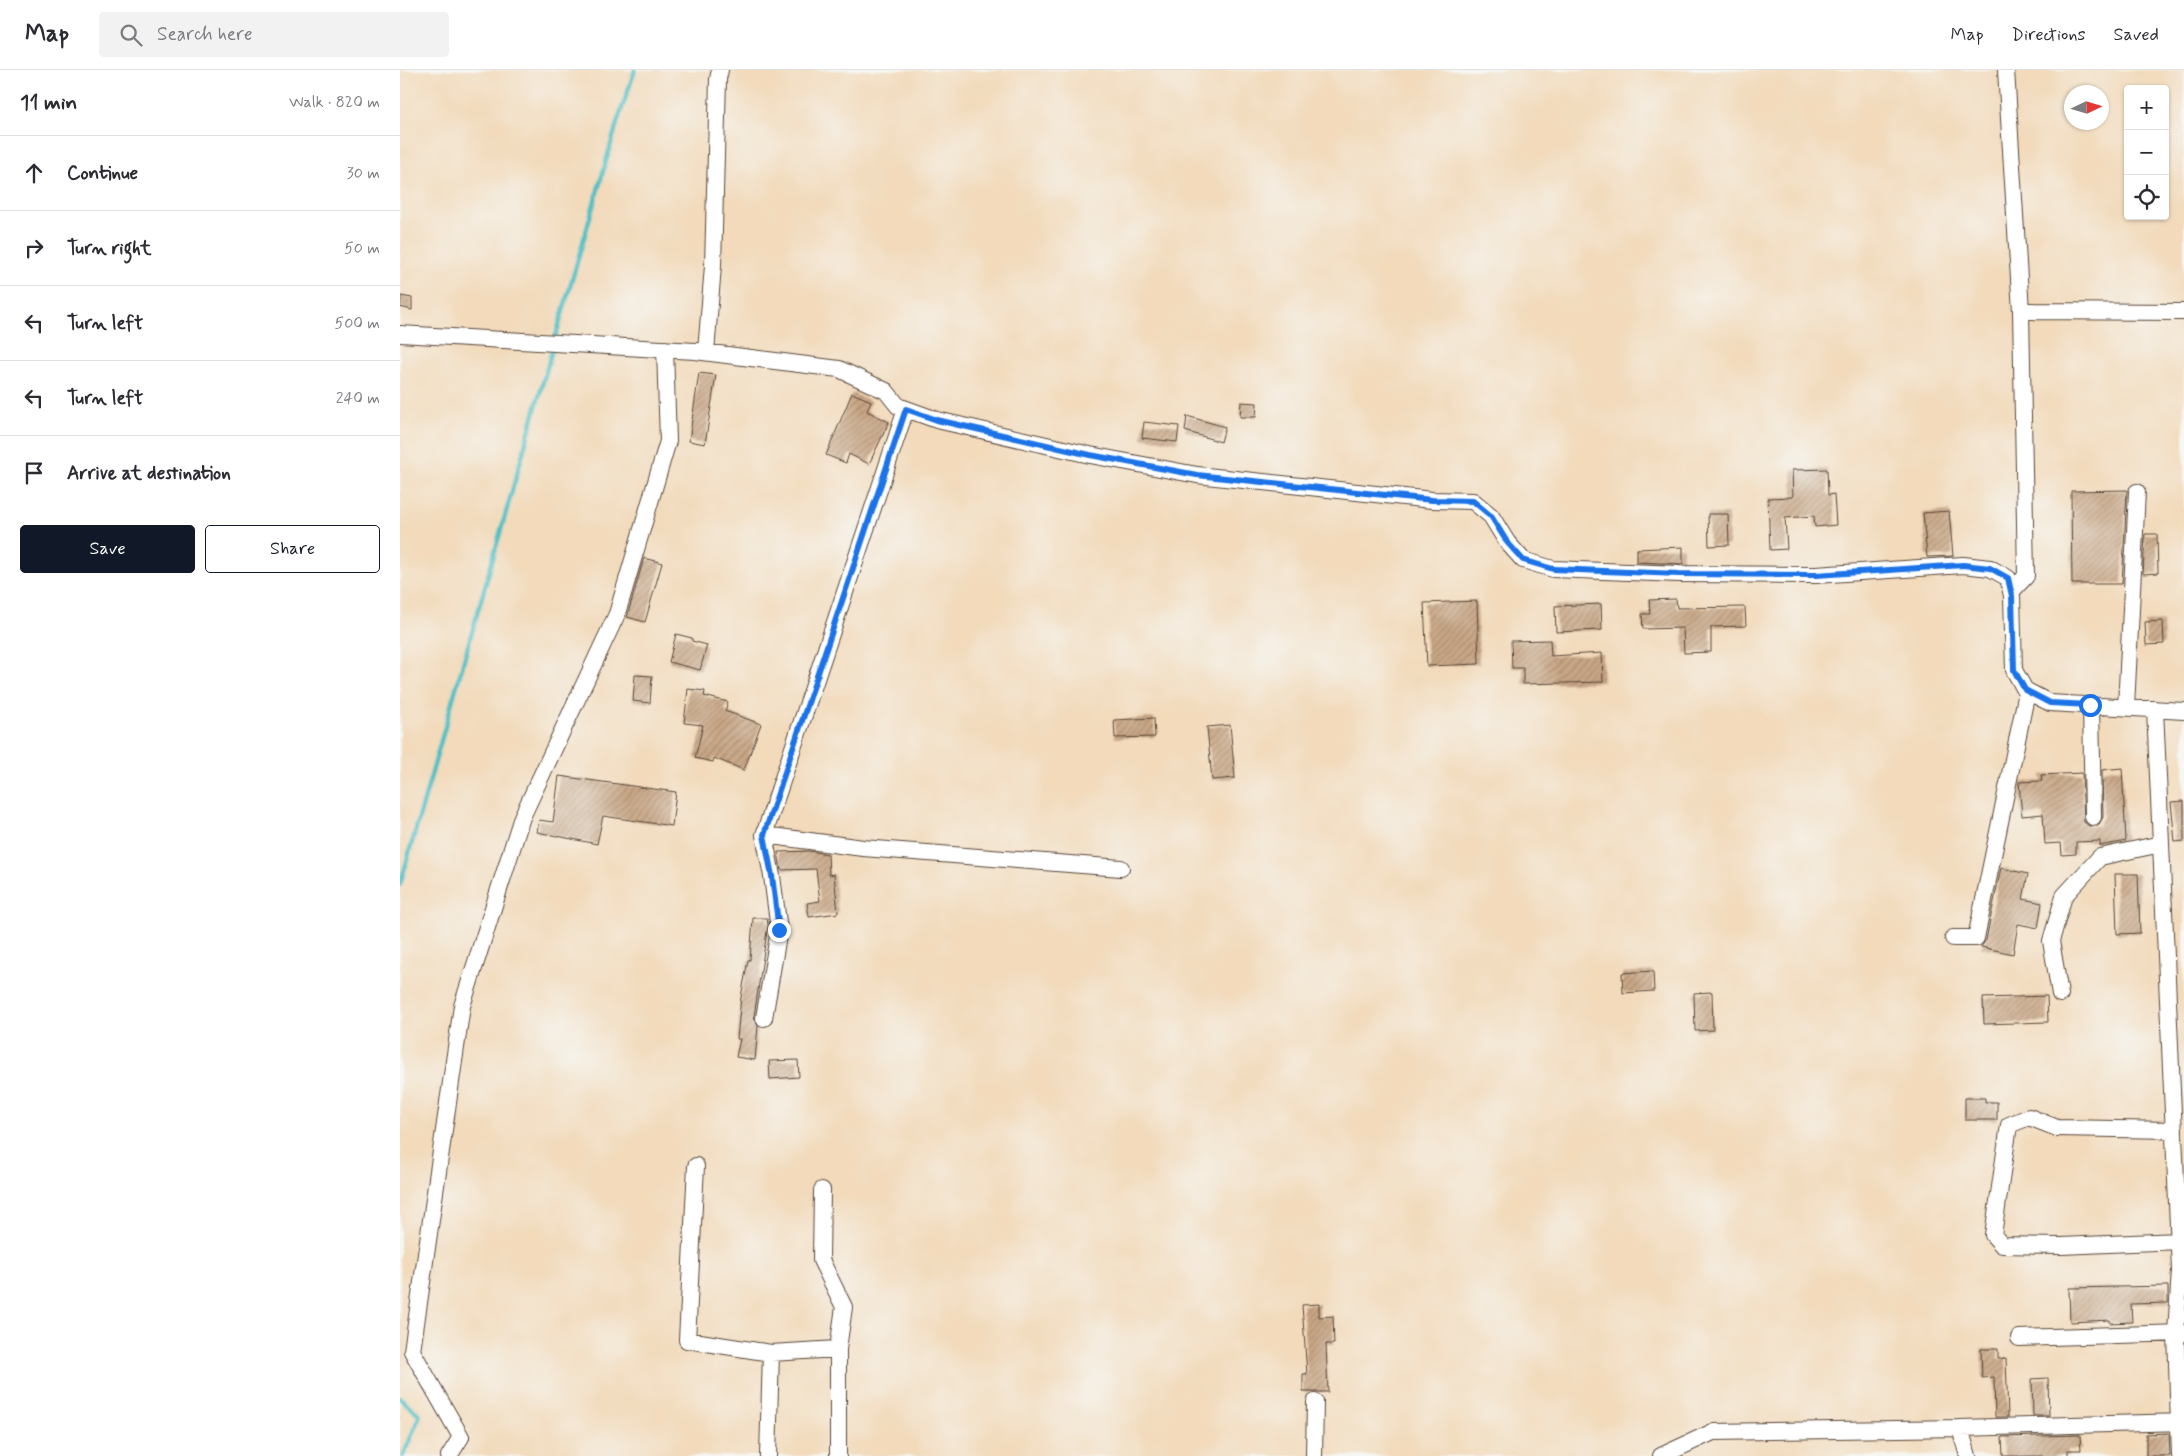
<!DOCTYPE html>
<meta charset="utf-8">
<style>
body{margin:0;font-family:Mynerve,sans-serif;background:#f2f2f3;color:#2b2b33}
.controls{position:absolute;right:15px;top:15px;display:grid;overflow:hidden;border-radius:5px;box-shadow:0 1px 4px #0004}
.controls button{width:45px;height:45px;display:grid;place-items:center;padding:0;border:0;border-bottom:1px solid #e1e1e2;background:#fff;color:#2b2b33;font:25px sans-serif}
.compass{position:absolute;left:1664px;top:15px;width:45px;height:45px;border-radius:50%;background:#fff;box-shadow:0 1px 4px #0004;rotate:86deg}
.stop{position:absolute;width:15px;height:15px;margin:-11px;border:4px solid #1a73e8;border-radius:50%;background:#fff}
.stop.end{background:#1a73e8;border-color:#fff;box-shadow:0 1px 5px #0008}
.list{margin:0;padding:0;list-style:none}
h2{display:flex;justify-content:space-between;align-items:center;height:65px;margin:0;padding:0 20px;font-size:21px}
h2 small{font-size:16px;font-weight:400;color:#7c7c81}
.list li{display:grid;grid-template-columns:32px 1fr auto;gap:15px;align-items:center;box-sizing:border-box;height:75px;padding:0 20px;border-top:1px solid #e1e1e2}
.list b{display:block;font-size:19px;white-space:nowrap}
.list em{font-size:16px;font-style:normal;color:#7c7c81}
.actions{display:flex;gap:10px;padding:15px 20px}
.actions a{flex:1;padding:11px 0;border:1px solid #111827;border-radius:5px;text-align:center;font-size:18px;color:#111827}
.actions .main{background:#111827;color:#fff}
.icon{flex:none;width:28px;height:28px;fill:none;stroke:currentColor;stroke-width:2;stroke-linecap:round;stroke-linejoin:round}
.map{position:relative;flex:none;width:1784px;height:1386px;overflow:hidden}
header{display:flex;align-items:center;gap:30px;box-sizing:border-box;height:70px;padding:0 25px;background:#fff;border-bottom:1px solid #e1e1e2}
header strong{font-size:24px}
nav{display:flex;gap:28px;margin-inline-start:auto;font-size:18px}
.search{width:350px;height:45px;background:#f2f2f3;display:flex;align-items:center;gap:12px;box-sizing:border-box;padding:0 18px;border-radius:5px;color:#7c7c81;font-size:19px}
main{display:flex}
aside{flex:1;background:#fff}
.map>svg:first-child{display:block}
</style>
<header>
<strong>Map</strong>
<div class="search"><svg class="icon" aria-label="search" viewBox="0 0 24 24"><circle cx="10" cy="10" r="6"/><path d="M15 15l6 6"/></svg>Search here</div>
<nav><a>Map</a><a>Directions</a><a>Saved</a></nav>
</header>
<main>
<aside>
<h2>11 min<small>Walk · 820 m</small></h2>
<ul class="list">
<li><svg class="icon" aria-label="ahead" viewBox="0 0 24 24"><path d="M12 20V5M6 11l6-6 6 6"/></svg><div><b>Continue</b></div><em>30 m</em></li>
<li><svg class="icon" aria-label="right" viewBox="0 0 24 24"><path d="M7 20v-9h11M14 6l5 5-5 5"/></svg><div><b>Turn right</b></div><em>50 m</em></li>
<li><svg class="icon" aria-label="left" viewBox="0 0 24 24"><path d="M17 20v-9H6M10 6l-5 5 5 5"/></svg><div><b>Turn left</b></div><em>500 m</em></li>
<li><svg class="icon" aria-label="left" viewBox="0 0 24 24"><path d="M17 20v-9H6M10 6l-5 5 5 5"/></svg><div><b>Turn left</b></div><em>240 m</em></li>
<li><svg class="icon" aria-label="arrive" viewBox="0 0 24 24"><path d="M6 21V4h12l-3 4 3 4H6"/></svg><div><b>Arrive at destination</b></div></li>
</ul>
<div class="actions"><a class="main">Save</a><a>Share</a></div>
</aside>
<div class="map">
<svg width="1784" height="1386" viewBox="0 0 1784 1386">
<defs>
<pattern id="building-hatch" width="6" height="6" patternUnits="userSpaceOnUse" patternTransform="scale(1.25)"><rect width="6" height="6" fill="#c9a786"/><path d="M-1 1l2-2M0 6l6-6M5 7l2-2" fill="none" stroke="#a4886d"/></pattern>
</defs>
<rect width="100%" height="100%" fill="#f6f6f2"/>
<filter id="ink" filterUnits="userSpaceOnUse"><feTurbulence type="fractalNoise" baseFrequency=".02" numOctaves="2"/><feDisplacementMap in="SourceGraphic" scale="10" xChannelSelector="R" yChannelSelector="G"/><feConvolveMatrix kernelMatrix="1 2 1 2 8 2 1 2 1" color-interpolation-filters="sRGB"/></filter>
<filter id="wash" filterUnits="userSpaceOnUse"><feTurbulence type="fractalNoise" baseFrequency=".0096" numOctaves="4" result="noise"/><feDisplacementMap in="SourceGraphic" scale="20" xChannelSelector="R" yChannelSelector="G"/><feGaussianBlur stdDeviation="1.12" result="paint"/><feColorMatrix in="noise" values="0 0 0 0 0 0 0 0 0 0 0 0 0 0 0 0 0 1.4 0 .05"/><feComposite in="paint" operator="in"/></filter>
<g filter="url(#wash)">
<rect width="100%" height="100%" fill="#f2dabb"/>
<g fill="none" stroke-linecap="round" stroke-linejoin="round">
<path stroke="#51bfc5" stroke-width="4.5" d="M155,269L218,50L235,0
M0,815L153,277
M0,1328L20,1345L3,1386"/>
</g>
<g id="blocks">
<path fill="url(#building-hatch)" d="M1,226L12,228V240L0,237Z
M299,303L316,305L305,374L289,371Z
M452,323L471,331L467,341L489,352L469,394L449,384L446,393L426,385Z
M841,332L857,333L856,347H840Z
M787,346L825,357L821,372L785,361Z
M744,352L779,356L777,372L742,368Z
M1427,399L1428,425L1434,424L1436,455L1415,457L1414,446L1385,448L1387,479L1370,480L1368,428L1393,427L1392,400Z
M1727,420L1722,514H1672L1671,421Z
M1549,441L1553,486L1527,487L1523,443Z
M1308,444H1328L1329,475L1309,476Z
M1745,464H1757L1758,503L1743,504Z
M1283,477V494L1237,492V479Z
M244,488L262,493L245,552L227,547Z
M1276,529L1277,538L1345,537L1346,556L1311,557V582L1284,583L1283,558L1243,559L1242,544H1250L1249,530Z
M1077,531L1079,594L1027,596L1024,533Z
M1201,534L1202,560L1156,562L1155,536Z
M1763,551L1764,574L1746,575L1745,552Z
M276,564L292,568V571L307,575L300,600L269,592Z
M1150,570L1151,586L1202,583L1203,612L1123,614V598H1112L1111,571Z
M235,605L252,606L250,633L233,631Z
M288,619L305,621L304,626L328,632L325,641L361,654L344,700L314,688L313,692L295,688L303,655L284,653Z
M754,648L755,667L715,668L714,650Z
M830,655L835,708L812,710L807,657Z
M1722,698L1726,771L1700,776V771L1676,772V784L1662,785L1661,773L1645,774L1643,744L1622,746L1619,712L1642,711L1641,705L1682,703L1684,752L1689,756H1698L1703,747L1702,700Z
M159,706L276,722L272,756L203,746L197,774L137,762L139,750L153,752Z
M1784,731V771L1775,772L1771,732Z
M409,781L428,784L429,805L434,804L438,843L409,847L407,833L420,831L416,799L381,800L378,782Z
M1601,798L1628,804L1623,829L1642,833L1638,858L1618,854L1613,884L1581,877L1586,870Z
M1715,804H1738L1740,863L1717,864Z
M353,848H367L368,855L354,946L358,956L355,990L336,987L340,969H337L341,927L348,890H350Z
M1253,901L1254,921L1223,923L1222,903Z
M1312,922L1313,960L1295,961L1294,923Z
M1647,926L1648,952L1584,954L1583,928Z
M398,990L399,1007L370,1009L369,991Z
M1565,1028H1585V1032H1597V1050H1565Z
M1768,1216V1233L1731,1234L1732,1252L1710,1253V1250L1670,1252L1669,1218Z
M919,1234V1247L933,1246L934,1274H926L928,1322H903V1304H907L902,1235Z
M1581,1279H1598V1289L1606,1288L1608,1347H1595L1594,1307L1582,1308Z
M1648,1308L1649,1346H1633L1632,1309Z
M1769,1363L1770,1386H1746V1364Z
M1680,1365L1681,1380H1668V1386H1603L1602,1367Z"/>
</g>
</g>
<g filter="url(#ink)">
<use href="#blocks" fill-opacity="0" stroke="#564436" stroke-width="1"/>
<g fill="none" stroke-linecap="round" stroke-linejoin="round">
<g stroke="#564436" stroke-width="18">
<path id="minor" d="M1606,0L1621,241L1626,506L1611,522
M1621,241L1784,242
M0,264L295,281L439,299L486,321L498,336L537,350L690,385L797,405L1032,430L1073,431L1091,446L1107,472L1123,490L1153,499L1279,504L1416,505L1563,495L1590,498L1608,508L1612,526L1614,600L1625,620L1650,633L1784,641
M306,282L313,196L318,9L320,0
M1691,635L1693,747
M1726,637L1737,422
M1755,639L1780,1200L1776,1263L1780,1386
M364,765L463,778L721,798
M1553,868H1576L1627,622
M1660,924L1651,871L1664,826L1700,787L1761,774
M364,948L379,860L372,806L364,765L506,339
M1774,1060L1657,1058L1629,1047L1609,1055L1593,1165L1602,1175L1661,1176L1779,1171
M296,1096L287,1270L371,1283L438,1279
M422,1120L421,1190L444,1237L438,1279V1386
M1619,1268L1784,1263
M1560,1358L1784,1352
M49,1386L61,1367L12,1281L62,936L122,747L217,544L268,371L265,279
M368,1386L371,1283
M914,1386L915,1332
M1261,1386L1313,1362L1560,1358L1568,1386"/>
</g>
<use href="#minor" stroke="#fff" stroke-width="16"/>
</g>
</g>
<g fill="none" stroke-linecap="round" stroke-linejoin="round" filter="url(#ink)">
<path stroke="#1a73e8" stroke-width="6" d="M379,860L372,806L364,765L506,339L537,350L690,385L797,405L1032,430L1073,431L1091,446L1107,472L1123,490L1153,499L1279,504L1416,505L1563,495L1590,498L1608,508L1612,526L1614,600L1625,620L1650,633L1690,635"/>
</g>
</svg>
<div class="controls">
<button>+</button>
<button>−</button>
<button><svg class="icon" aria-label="locate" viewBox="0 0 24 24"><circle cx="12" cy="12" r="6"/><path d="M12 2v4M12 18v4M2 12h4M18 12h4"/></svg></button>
</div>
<svg class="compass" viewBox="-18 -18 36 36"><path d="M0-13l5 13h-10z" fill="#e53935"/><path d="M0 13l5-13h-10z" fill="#7c7c81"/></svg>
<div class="stop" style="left:1690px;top:635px"></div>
<div class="stop end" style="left:379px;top:860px"></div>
</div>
</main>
